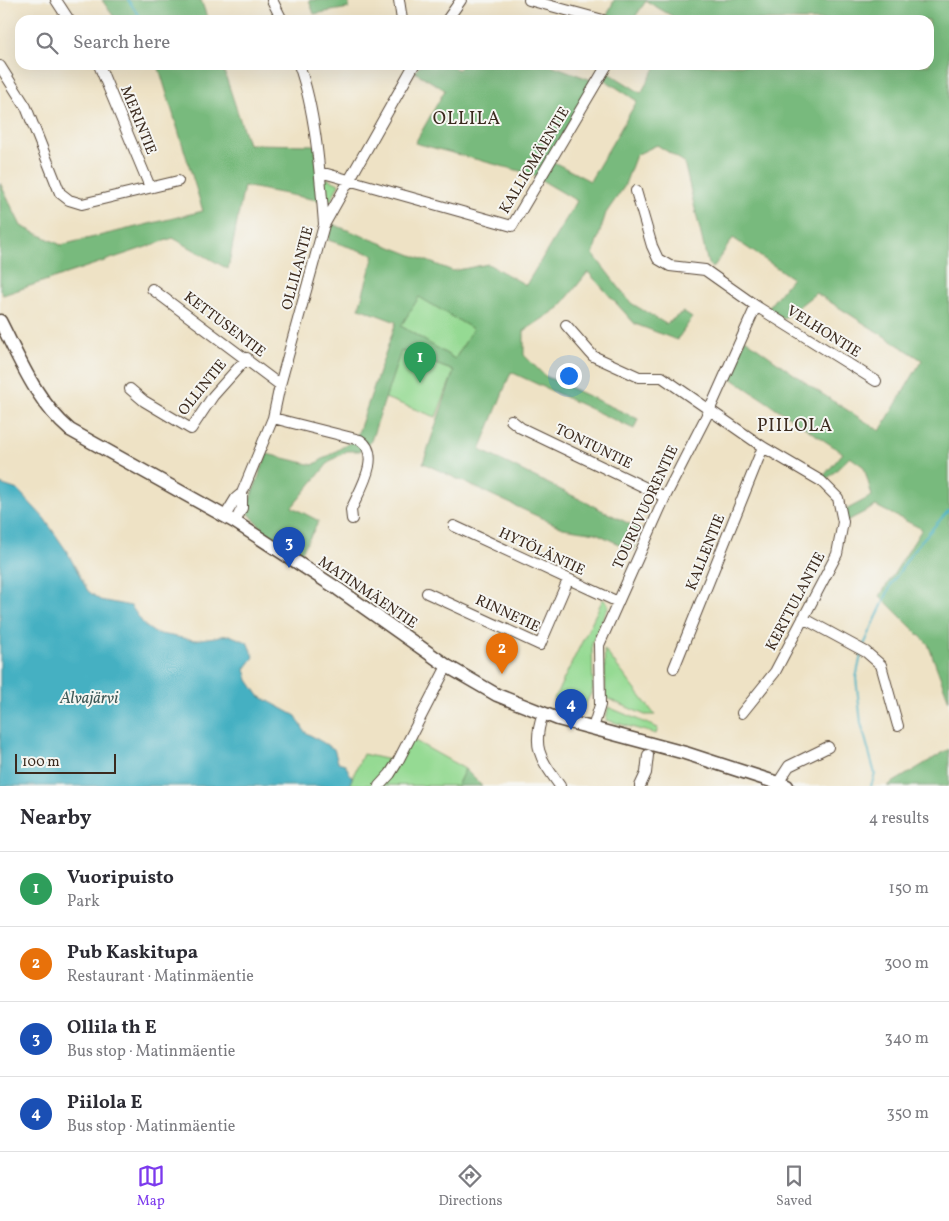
<!DOCTYPE html>
<meta charset="utf-8">
<style>
body{margin:0;font-family:Vollkorn,serif;background:#f2f2f3;color:#2b2b33}
.scale{position:absolute;left:15px;bottom:12px;width:101px;box-sizing:border-box;padding-left:5px;border:2px solid #3b2a1e;border-top:0;font-size:14px;line-height:18px;white-space:nowrap;color:#3b2a1e;-webkit-text-stroke:4px #f6f6f2;paint-order:stroke}
.you{position:absolute;left:568px;top:375px;width:18px;height:18px;margin:-12px;border:4px solid #fff;border-radius:50%;background:#1a73e8;box-shadow:0 0 0 8px #1a73e833}
.badge{display:grid;place-items:center;width:32px;height:32px;border-radius:50%;background:#7c3aed;color:#fff;font-size:16px;font-weight:700}
.pin{position:absolute;translate:-50% -41px;filter:drop-shadow(0 1px 2px #0008)}
.pin::after{content:'';position:absolute;top:26px;width:18px;height:15px;background:inherit;clip-path:polygon(0 0,100% 0,50% 100%)}
.list{margin:0;padding:0;list-style:none}
h2{display:flex;justify-content:space-between;align-items:center;height:65px;margin:0;padding:0 20px;font-size:21px}
h2 small{font-size:16px;font-weight:400;color:#7c7c81}
.list li{display:grid;grid-template-columns:32px 1fr auto;gap:15px;align-items:center;box-sizing:border-box;height:75px;padding:0 20px;border-top:1px solid #e1e1e2}
.list b{display:block;font-size:19px;white-space:nowrap}
.list p{margin:0;font-size:16px;white-space:nowrap;color:#7c7c81}
.list em{font-size:16px;font-style:normal;color:#7c7c81}
.icon{flex:none;width:28px;height:28px;fill:none;stroke:currentColor;stroke-width:2;stroke-linecap:round;stroke-linejoin:round}
.map{position:relative;flex:none;width:949px;height:786px;overflow:hidden}
.search{position:absolute;background:#fff;box-shadow:0 5px 20px #0002;left:15px;right:15px;top:15px;height:55px;display:flex;align-items:center;gap:12px;box-sizing:border-box;padding:0 18px;border-radius:15px;color:#7c7c81;font-size:19px}
.sheet{height:365px;background:#fff}
nav{display:flex;justify-content:space-around;align-items:center;box-sizing:border-box;height:70px;border-top:1px solid #e1e1e2;background:#fff;font-size:14px;color:#7c7c81}
nav a{display:grid;justify-items:center;gap:2px}
nav .on{color:#7c3aed}
.map>svg:first-child{display:block}
</style>
<div class="map">
<svg width="949" height="786" viewBox="0 0 949 786">
<rect width="100%" height="100%" fill="#f6f6f2"/>
<filter id="ink" filterUnits="userSpaceOnUse"><feTurbulence type="fractalNoise" baseFrequency=".02" numOctaves="2"/><feDisplacementMap in="SourceGraphic" scale="10" xChannelSelector="R" yChannelSelector="G"/><feConvolveMatrix kernelMatrix="1 2 1 2 8 2 1 2 1" color-interpolation-filters="sRGB"/></filter>
<filter id="wash" filterUnits="userSpaceOnUse"><feTurbulence type="fractalNoise" baseFrequency=".0096" numOctaves="4" result="noise"/><feDisplacementMap in="SourceGraphic" scale="20" xChannelSelector="R" yChannelSelector="G"/><feGaussianBlur stdDeviation="1.12" result="paint"/><feColorMatrix in="noise" values="0 0 0 0 0 0 0 0 0 0 0 0 0 0 0 0 0 1.4 0 .05"/><feComposite in="paint" operator="in"/></filter>
<g filter="url(#wash)">
<rect width="100%" height="100%" fill="#eee2c5"/>
<path fill="#95da93" stroke="#688258" d="M324,177L339,184L326,210Z
M419,296L473,329L455,359L401,326Z
M401,351L454,371L436,417L385,398Z
M603,599L609,605L592,643L593,689L582,712L553,701Z
M604,649L655,715H645L606,698Z
M608,707L658,728L656,734L606,720Z
M408,737L465,769L457,786L349,785L363,754L394,761Z"/>
<path fill="#78ba7d" stroke="#5a724e" fill-rule="evenodd" d="M102,0H201L208,20H116Z
M309,0H349V8L314,14Z
M614,0H949V701L928,644L880,596L922,529L876,506L845,522L842,512L872,496L864,467L850,457L825,481L821,479L843,453L728,376L745,339L816,390L880,431L922,360L816,293L783,319L767,309L792,278L733,238L713,268L708,264L684,162L657,145L636,155L624,187L606,213L593,254L631,303L666,324L683,312L692,318L677,340L635,324L588,272L559,308L524,331V355L545,376L638,419L634,429L511,372L480,450L642,530L633,551L596,533L563,528L423,463L454,371L401,351L371,441L360,451H347L330,461L292,507L319,521L300,555L262,529L246,510L267,454L313,465L356,439L396,322L359,308L374,255L328,240L332,224L453,271L488,264L526,285L577,201L531,174L415,143L445,90L415,72L420,65H450L458,70L462,65H551L594,81L548,159L590,181L637,101L602,78L606,71L641,93L657,65H929V20H679L646,1L633,20H611L606,18ZM419,297L473,329L455,359L401,326Z
M158,65H222L248,144L315,145L322,201L244,186L228,269L173,238L3,295L0,290V183L21,226L61,245L203,211Z
M949,749V786H887Z
M465,769L482,786H457Z"/>
<path fill="#44b0c2" stroke="#406d70" d="M0,484L18,490L44,518L66,550L88,591L100,600L131,606L145,626L155,633L194,640L229,635L247,642L254,657L245,669L248,680L259,696L296,716L305,732L334,749L338,762L345,764L352,778L349,786H0Z"/>
<g fill="none" stroke-linecap="round" stroke-linejoin="round">
<path stroke="#44b0c2" stroke-width="2" d="M128,0L142,20
M864,645L892,583L915,548L949,510
M861,655L856,678L861,723L875,774L871,786"/>
</g>
</g>
<g filter="url(#ink)">
<g fill="none" stroke-linecap="round" stroke-linejoin="round">
<g stroke="#564637" stroke-width="12">
<path id="minor" d="M56,0L69,20
M272,0L282,20
M399,0L402,20
M529,0L603,20
M447,20L461,0
M99,65L150,187
M299,65C316,112 320,174 324,224
M0,66L26,107L60,193L69,200L82,204L178,181
M320,172L512,226L607,65
M636,191L652,246L658,259L670,266L705,270L756,306L876,381
M152,289L280,385
M566,325L593,356L639,377H662L763,447L821,481L838,498L843,522L837,554L775,672L742,713
M130,389L144,401L191,429L213,396L247,358
M273,418L360,440C383,455 359,491 351,510L352,519
M511,420L521,428L665,497
M225,516L236,498L242,493
M235,522L242,508V493L273,418L280,385L324,225L414,65
M454,526L618,602
M427,593L540,645L568,580
M803,618L866,652L881,665L898,726
M674,668L763,447
M543,714C531,748 541,759 560,786
M593,728L600,705L599,645L665,497L709,411L756,306
M778,783L789,766L828,747
M379,786L390,774L398,761L447,666
M640,786L646,773L648,755"/>
</g>
<g stroke="#564637" stroke-width="15">
<path id="major" d="M0,321C20,360 36,401 70,430L235,522L338,589L447,666L497,695L558,719L685,753L787,786"/>
</g>
<use href="#minor" stroke="#fff" stroke-width="10"/>
<use href="#major" stroke="#fff" stroke-width="12"/>
</g>
</g>
<g text-anchor="middle" stroke-width="4" stroke-linejoin="round" paint-order="stroke">
<g font-size="15" fill="#3b2a1e" stroke="#f6f6f2">
<text transform="translate(139 120) rotate(68)" y="5">MERINTIE</text>
<text transform="translate(534 160) rotate(-59)" y="5">KALLIOMÄENTIE</text>
<text transform="translate(297 268) rotate(-75)" y="5">OLLILANTIE</text>
<text transform="translate(225 324) rotate(37)" y="5">KETTUSENTIE</text>
<text transform="translate(824 331) rotate(32)" y="5">VELHONTIE</text>
<text transform="translate(202 387) rotate(-51)" y="5">OLLINTIE</text>
<text transform="translate(594 446) rotate(26)" y="5">TONTUNTIE</text>
<text transform="translate(645 507) rotate(-65)" y="5">TOURUVUORENTIE</text>
<text transform="translate(542 551) rotate(25)" y="5">HYTÖLÄNTIE</text>
<text transform="translate(705 552) rotate(-68)" y="5">KALLENTIE</text>
<text transform="translate(368 592) rotate(34)" y="5">MATINMÄENTIE</text>
<text transform="translate(795 601) rotate(-62)" y="5">KERTTULANTIE</text>
<text transform="translate(508 613) rotate(25)" y="5">RINNETIE</text>
</g>
<g font-size="16" font-style="italic" fill="#3e5957" stroke="#f6f6f2">
<text x="89" y="703">Alvajärvi</text>
</g>
<g font-size="18" letter-spacing="1" fill="#3b2a1e" stroke="#f6f6f2">
<text x="467" y="124">OLLILA</text>
<text x="795" y="431">PIILOLA</text>
</g>
</g>
</svg>
<div class="scale">100 m</div>
<div class="you"></div>
<div class="pin badge" style="left:420px;top:383px;background:#2e9e5b">1</div>
<div class="pin badge" style="left:502px;top:674px;background:#e8710a">2</div>
<div class="pin badge" style="left:289px;top:568px;background:#1a4fb4">3</div>
<div class="pin badge" style="left:571px;top:730px;background:#1a4fb4">4</div>
<div class="search"><svg class="icon" aria-label="search" viewBox="0 0 24 24"><circle cx="10" cy="10" r="6"/><path d="M15 15l6 6"/></svg>Search here</div>
</div>
<section class="sheet">
<h2>Nearby<small>4 results</small></h2>
<ul class="list">
<li><span class="badge" style="background:#2e9e5b">1</span><div><b>Vuoripuisto</b><p>Park</p></div><em>150 m</em></li>
<li><span class="badge" style="background:#e8710a">2</span><div><b>Pub Kaskitupa</b><p>Restaurant · Matinmäentie</p></div><em>300 m</em></li>
<li><span class="badge" style="background:#1a4fb4">3</span><div><b>Ollila th E</b><p>Bus stop · Matinmäentie</p></div><em>340 m</em></li>
<li><span class="badge" style="background:#1a4fb4">4</span><div><b>Piilola E</b><p>Bus stop · Matinmäentie</p></div><em>350 m</em></li>
</ul>
</section>
<nav>
<a class="on"><svg class="icon" aria-label="map" viewBox="0 0 24 24"><path d="M3 6l6-2 6 2 6-2v14l-6 2-6-2-6 2zM9 4v14M15 6v14"/></svg>Map</a>
<a><svg class="icon" aria-label="directions" viewBox="0 0 24 24"><path d="M12 3l9 9-9 9-9-9zM9 14v-3h6M13 9l2 2-2 2"/></svg>Directions</a>
<a><svg class="icon" aria-label="saved" viewBox="0 0 24 24"><path d="M7 4h10v16l-5-4-5 4z"/></svg>Saved</a>
</nav>
